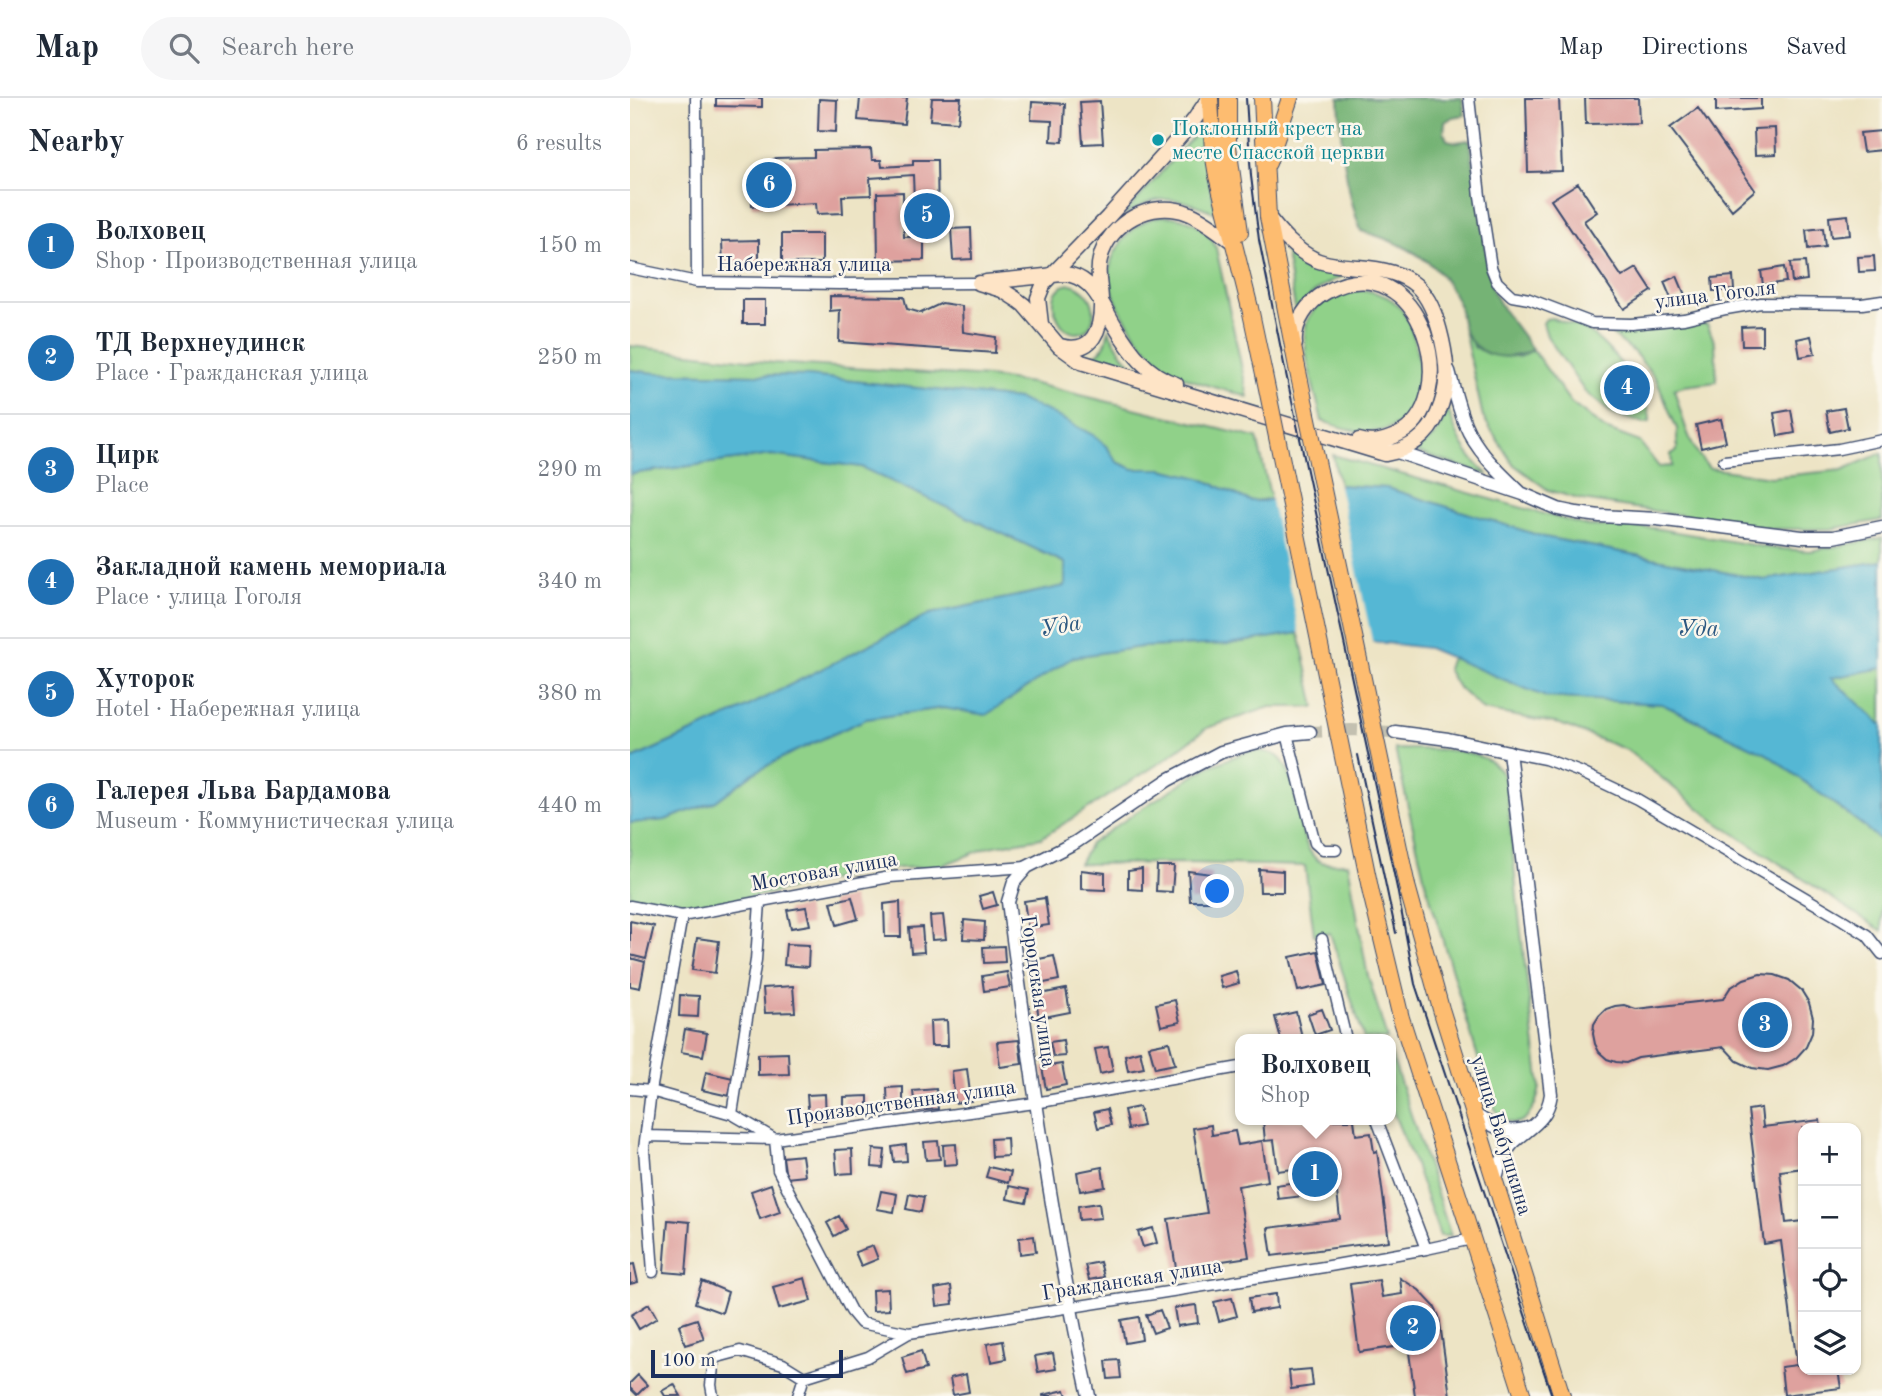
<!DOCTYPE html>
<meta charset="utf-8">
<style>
body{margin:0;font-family:"Old Standard TT",serif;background:#f6f6f7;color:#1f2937}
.controls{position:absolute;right:21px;bottom:21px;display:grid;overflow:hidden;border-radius:14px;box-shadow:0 2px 5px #0004}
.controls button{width:63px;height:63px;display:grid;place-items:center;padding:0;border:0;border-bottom:2px solid #e0e1e3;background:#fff;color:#1f2937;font:35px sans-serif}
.scale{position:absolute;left:21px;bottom:18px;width:192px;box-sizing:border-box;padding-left:7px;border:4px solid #1b2f5e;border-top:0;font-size:19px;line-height:24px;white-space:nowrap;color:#1b2f5e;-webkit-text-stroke:5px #fbf7ec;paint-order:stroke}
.you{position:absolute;left:588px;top:794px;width:24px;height:24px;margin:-18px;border:5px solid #fff;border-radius:50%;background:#1a73e8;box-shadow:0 0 0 10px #1a73e833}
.badge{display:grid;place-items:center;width:46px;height:46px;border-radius:50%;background:#1f6fb2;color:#fff;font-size:23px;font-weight:700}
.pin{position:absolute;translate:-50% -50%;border:4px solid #fff;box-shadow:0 2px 7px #0006}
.popup{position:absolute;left:605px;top:936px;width:161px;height:91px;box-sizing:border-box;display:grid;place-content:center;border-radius:14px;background:#fff;filter:drop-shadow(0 2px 5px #0005);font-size:23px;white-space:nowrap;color:#747a83}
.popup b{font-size:26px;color:#1f2937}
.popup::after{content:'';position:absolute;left:50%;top:100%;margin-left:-14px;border:14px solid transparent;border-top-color:#fff}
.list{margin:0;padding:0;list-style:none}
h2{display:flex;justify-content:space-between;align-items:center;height:91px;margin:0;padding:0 28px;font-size:30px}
h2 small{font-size:23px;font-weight:400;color:#747a83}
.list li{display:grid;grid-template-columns:46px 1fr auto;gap:21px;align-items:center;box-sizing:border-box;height:112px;padding:0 28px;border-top:2px solid #e0e1e3}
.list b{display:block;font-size:26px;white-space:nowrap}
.list p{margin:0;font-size:23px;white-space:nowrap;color:#747a83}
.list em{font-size:23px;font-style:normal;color:#747a83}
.icon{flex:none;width:38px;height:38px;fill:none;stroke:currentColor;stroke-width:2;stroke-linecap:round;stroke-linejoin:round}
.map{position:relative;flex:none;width:1252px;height:1298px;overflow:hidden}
header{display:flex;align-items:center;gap:42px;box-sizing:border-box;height:98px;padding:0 35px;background:#fff;border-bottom:2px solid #e0e1e3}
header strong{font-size:33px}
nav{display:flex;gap:38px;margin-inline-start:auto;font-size:24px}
.search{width:490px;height:63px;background:#f6f6f7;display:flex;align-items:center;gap:18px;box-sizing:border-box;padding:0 24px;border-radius:38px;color:#747a83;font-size:26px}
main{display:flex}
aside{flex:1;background:#fff}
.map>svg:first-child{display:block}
</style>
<header>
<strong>Map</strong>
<div class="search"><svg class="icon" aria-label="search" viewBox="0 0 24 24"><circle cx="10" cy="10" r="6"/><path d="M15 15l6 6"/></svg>Search here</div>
<nav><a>Map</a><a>Directions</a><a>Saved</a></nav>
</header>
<main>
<aside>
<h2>Nearby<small>6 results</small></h2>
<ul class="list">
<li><span class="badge">1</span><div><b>Волховец</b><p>Shop · Производственная улица</p></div><em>150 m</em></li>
<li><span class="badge">2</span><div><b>ТД Верхнеудинск</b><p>Place · Гражданская улица</p></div><em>250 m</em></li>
<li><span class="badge">3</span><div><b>Цирк</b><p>Place</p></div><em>290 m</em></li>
<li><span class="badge">4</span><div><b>Закладной камень мемориала</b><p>Place · улица Гоголя</p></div><em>340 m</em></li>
<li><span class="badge">5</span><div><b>Хуторок</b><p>Hotel · Набережная улица</p></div><em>380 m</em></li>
<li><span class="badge">6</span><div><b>Галерея Льва Бардамова</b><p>Museum · Коммунистическая улица</p></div><em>440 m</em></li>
</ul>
</aside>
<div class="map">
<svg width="1252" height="1298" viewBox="0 0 1252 1298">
<rect width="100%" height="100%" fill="#fbf7ec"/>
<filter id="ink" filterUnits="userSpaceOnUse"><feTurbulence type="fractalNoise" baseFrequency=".0143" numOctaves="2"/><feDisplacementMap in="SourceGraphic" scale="14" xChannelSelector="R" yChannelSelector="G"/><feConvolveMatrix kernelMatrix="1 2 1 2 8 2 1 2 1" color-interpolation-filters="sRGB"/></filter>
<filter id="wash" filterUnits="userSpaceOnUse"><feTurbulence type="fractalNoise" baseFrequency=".00686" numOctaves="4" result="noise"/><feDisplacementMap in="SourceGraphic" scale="28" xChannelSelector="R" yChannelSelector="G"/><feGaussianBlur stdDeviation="1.57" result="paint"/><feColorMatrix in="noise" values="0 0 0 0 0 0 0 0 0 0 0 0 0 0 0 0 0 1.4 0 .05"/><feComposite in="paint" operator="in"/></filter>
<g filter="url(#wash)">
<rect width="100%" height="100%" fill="#ede4c5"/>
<path fill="#90d189" stroke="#568074" stroke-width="2" d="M571,29L574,61L586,115C567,107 546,98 524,103C514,105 502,113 493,118Z
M533,118C558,119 576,127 586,150L618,299C592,290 554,284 533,266C510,247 473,198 481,165C482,157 488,149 493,142C504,128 516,120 533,118Z
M655,149C676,166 688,175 716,176C695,186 678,195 666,216Z
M441,186C461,191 473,218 455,233C450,235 444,236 439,233C424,225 413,189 441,186Z
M733,192C747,194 761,198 770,210C780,221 783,236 786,250C794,284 792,324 750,333C730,337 711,329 692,323C687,299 670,250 676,227C683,203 711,193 733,192Z
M922,220C932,224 944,226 954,231C978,245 1021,296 1020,324L1014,325L983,316L955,294L917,238L913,225L916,221Z
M1077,226L1085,245L1087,284L1054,288L1044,291C1052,318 1059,350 1079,370L1141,379L1212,372L1252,355V422L1200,431H1144L952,402L918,392L883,366L853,319L834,232L845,250L889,259L903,252L941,305L975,331L1010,344L1029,369L1042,368L1041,356L1047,353V331L1026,281L1004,254L975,231L976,228H1031Z
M478,232L493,257L511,276L457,260C471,256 478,247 478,232Z
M0,248L144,265L358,279L401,285L627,340L641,401L620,403L570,380L532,371H503L487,364L477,349L388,301L178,278L25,275L0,272Z
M818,312C828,341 835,356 858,377L785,354L806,336Z
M141,357L231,369L435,465V488L300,516L105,615L0,662V376Z
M703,357L957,428L1023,430L1140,450L1180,453L1252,440V463L1134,482L914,439L757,390L709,387Z
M669,535L685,609H640L577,630L533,663L411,740L359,749L308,769L268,770L228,776L99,804L62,808L30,807L0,801V725L35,722L86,703L122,676L157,657L236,621L313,610L356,616L443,559L511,549L599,546Z
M821,559L916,599L1032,606L1137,656L1231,726L1252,744V833L1085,723L997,652L930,626L853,612L827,588L817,571Z
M1252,570V627L1200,580Z
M765,651C795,652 857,646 873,677C875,682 876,688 877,693L888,810L910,989C907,1007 893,1039 870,1018C866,1014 864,1007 861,1003L795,783Z
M619,653C647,652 654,658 662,684C668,704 670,755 691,764C699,767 709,765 718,765L737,874L757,941H734L700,835L684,837L675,768L558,765L449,766L460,746L514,709L578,669Z
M760,953L821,1138H810L785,1067L760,1007Z"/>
<path fill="#74b375" stroke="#48716a" stroke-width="2" d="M709,0H832L835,17L823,19L815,24L814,34L817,42L826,44L840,42L862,191L874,213L903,252C877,264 847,261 834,232C831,224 831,214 828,205C825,196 817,185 811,177C791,153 760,141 731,133C715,90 711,45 709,0Z"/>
<path fill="#55b7d4" stroke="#387399" stroke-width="2" d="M0,272L25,275L178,278L388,301L419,314L463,337L477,349L487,364L503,371H532L570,380L620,403H634L709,387L757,390L914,439L1134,482L1252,463V570L1201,580L1252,627V744L1231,726L1137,656L1032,606L916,599L798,550L669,535L599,546L511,549L443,559L356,617L313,610L236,621L157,657L122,676L86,703L35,722L0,725V662L105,615L300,516L435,488V465L231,369L141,357L0,376Z"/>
<path fill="#ede4c5" d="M708,383L743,547L670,538L640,398Z"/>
<g id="blocks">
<path fill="#dea19e" d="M86,0H132V9L86,8Z
M230,0H277L274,26L228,22Z
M302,0H331L328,24L300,22Z
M896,0H929L932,73L898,74Z
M955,0H1008L1009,25L956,26Z
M1086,0H1131V11L1086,14Z
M189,1L207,2L206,34L188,33Z
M470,3L473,45L453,46L450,4Z
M402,4L435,6L433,44L421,43L422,23L401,22Z
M1068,10L1125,92L1102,112L1040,30Z
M1145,30L1146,56L1125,57L1124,31Z
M1251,33L1252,52L1233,54L1230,35Z
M241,51L242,62H251L252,69L283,67V62H307L308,127H285L283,77L240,80L241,97L212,98L213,115L187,116L186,105L122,108L121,73L146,60L184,59V52Z
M948,85L967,114L954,123L992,179L1007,170L1022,193L994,211L921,102Z
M273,94L274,139H294V162L248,163L247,95Z
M1218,117L1220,137L1201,139L1199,119Z
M341,130L342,161L323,162L321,131Z
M1193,130L1195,149L1178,151L1176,132Z
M152,136H192V165H152Z
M129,142V166L93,167L92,143Z
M1244,158L1245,173L1229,174L1228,159Z
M1175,164L1177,182L1162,184L1160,165Z
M1154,169L1156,184L1133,187L1131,173Z
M1047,178L1055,197L1042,203L1034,184Z
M1103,178L1104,192L1083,193L1082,180Z
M200,198L274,199L277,211L291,215L312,205L332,208L333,234L366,239L365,255L209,244L210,212L200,213Z
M113,202H135V226H113Z
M1132,228V247H1112L1111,229Z
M1181,238L1185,256L1170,259L1167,241Z
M1214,310L1218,330L1200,334L1196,313Z
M1161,312L1165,335L1148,338L1144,315Z
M1091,321L1096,344L1071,350L1066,327Z
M527,768H544L542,794L526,793Z
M512,771V792L498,791V773Z
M629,771L653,773V794H630Z
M451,772L475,775V792L451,791Z
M558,773L581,776L584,803H560Z
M363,794L367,807L353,811L349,798Z
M222,799L228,821L207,827L201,804Z
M415,800L419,827L398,830L394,803Z
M270,804L271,839H255L254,806Z
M176,809L180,827L161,830L157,812Z
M313,817L316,841L302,842L300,818Z
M334,822L355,824L354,842L333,841Z
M0,823L24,828L16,861L0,857Z
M292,829L294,854L281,855L279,830Z
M67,840L89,843L85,875L62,872Z
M156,846L179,847L178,869L154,867Z
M374,848L375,864L354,865L353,849Z
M688,853L696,887L668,893L660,859Z
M424,858L429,882L404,887L399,863Z
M0,860L15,864L10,890L0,888Z
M606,873L609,885L592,890L589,878Z
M377,874L380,889L354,893L352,878Z
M1130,876L1145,877L1159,882L1171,892L1179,905L1183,920L1182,935L1176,949L1166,960L1153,968L1138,972L1122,970L1107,963L1094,949L1008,960L996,965L986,964L977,961L969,954L965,946L963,936L964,926L969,918L976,911L985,908L994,907L1006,911L1093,901L1100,890L1114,881Z
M163,888L165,914L135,915L133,890Z
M436,891L440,914L409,920L405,897Z
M50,897L69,898L68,919L49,918Z
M545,902L550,924L531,928L526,906Z
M692,911L700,932L685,937L678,916Z
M666,914L672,939L663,941H651L645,919Z
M317,922L318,948H301L300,923Z
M55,931L77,935L73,958L51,954Z
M389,942L392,966L370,969L367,944Z
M433,942L435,958L423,959L420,944Z
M539,944L545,966L525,970L519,948Z
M478,949L483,973L470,976L465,951Z
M510,953L514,970L498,973L495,957Z
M158,955L159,976L128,977V956Z
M432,966L436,987L416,991L412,969Z
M337,971L341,1003L325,1005L322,973Z
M76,974L103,980L99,998L72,992Z
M273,989V1014L258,1015L257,990Z
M306,991L308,1011L285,1013L283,993Z
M195,996L196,1022H179L177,997Z
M238,998V1018H214V999Z
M509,1009L513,1028L498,1031L494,1012Z
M1131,1010L1133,1029L1190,1022L1191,1030H1173V1070L1150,1073L1156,1125L1173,1123V1272H1208L1211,1290L1154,1297L1151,1269L1167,1267L1151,1143L1134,1146L1118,1012Z
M477,1011L481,1027L468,1030L464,1014Z
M633,1022H724L726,1037L741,1035L744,1054L747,1053L759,1143L642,1158L638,1130L710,1121L707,1094L648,1101L646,1087L680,1082L679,1069L648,1073L644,1042L635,1043Z
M581,1027L582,1037L605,1033L608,1047L632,1043L638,1083L608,1088L619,1159L546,1170L538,1121L577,1115L563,1030Z
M377,1040L378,1058L362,1059L361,1041Z
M308,1043L310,1061L296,1062L294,1044Z
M326,1046L327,1066L314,1067L313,1047Z
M276,1047L277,1063L264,1064L262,1049Z
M222,1051L223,1075L207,1076L205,1052Z
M243,1051L255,1052L253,1070L242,1069Z
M172,1057L175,1078L156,1080L153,1059Z
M359,1069L381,1074L378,1085L356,1079Z
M472,1069L475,1089L450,1093L447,1074Z
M141,1086L150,1114L130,1121L121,1093Z
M379,1088L399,1092L396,1105L377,1101Z
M251,1093L267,1096L264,1114L247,1111Z
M279,1096L294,1099L291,1114L276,1111Z
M469,1105L471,1120L449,1122L448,1108Z
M209,1118L216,1131L204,1138L197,1125Z
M38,1122L60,1124L56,1176L34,1174Z
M523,1130L527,1145L513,1149L508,1134Z
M404,1138L406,1154L390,1156L389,1140Z
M243,1148L248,1161L231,1168L225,1154Z
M470,1164L474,1179L459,1182L455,1167Z
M4,1166L8,1184L0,1186V1167Z
M175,1180L181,1203L149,1211L143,1189Z
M770,1180L789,1192L804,1208L809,1218L820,1298H785L778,1247L729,1254L720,1186L749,1182L752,1199L772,1196Z
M72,1183L98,1194L92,1215L65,1205Z
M321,1188L323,1206L307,1208L305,1191Z
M258,1191L259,1212L243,1213L242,1192Z
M646,1196L647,1210L621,1214L619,1200Z
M602,1200L607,1218L589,1223L584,1204Z
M19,1206L27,1220L9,1231L1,1217Z
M566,1207L568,1225L547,1228L544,1210Z
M530,1212L537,1230L523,1235L516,1217Z
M509,1219L512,1242L495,1245L491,1222Z
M67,1221L74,1241L55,1247L49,1227Z
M373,1243L376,1261L361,1264L357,1246Z
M291,1253L296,1271L277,1276L272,1259Z
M423,1255L426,1271L408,1274L405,1258Z
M489,1262L491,1280L478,1281L476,1263Z
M681,1271L683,1288L661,1291L659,1273Z
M336,1276L339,1294L323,1297L320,1280Z
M8,1277L17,1287L7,1297L0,1290V1285Z
M44,1286L51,1298H35L32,1293Z
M435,1292L437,1298H413V1297Z"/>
</g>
</g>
<g filter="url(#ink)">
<use href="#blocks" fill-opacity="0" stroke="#3a4a6d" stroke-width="2"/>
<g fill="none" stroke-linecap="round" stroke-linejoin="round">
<path stroke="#c3c0b0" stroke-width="12" stroke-dasharray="12 6" stroke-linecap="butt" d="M680,634L721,632L765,634"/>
<g stroke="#3a4a6d" stroke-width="13">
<path id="minor" d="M66,0L67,184
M839,0L850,98L861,169L867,184L882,198L899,201L962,225L1001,226L1054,221L1096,211L1131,205L1232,206L1252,203
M0,170L67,184L209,186L349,185
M1094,363L1209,351L1252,342
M657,636L685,745L693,752H706
M879,654L915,661L950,674L1007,701L1213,822L1237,837L1252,856
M0,808L52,818L260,779L397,769
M692,841L716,941
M0,991L21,993L102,1016L145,1041L405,1005L610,969
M102,1016L126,862L130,804
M747,1022L796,1151
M17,1038L145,1041L148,1072L221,1213L231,1225L279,1235
M23,1174L14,1051L21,993L52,818
M83,1298L81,1287L84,1260L110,1253L153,1266L174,1279L238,1259L279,1235L694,1169L796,1151L842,1141
M168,1298L174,1279"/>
</g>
<g stroke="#3a4a6d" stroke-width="15">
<path id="tertiary" d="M819,273C824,291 828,309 835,326C846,353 869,374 890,394
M761,352L893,396L928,411L947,415L970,418L1027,421L1172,439H1203L1252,429
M765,634L818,641L879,654L921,996C917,1023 901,1028 884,1044C873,1055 868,1070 865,1085
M844,1016C864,1029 876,1038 901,1029
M459,1298C423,1135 400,969 378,804L384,784L397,769L446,744L538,682L591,654L657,636L680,634"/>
</g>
<g stroke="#3a4a6d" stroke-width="17">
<path id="secondary" d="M356,184C375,182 395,180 415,178C424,177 432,175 441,177C465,183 473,209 485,228C500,253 517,277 546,286
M349,185L372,192L386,201L394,207L429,248L451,264L755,356C779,352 799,338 808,315C819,289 818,269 812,242C800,189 782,173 728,169C714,168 698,167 686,162C665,152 651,136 638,119
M411,226L408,200L414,185L478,119L535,56L564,22L579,0
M665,246C663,225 678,204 696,194C793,141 837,308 765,338C753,343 742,346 729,342
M430,248C463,257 472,231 471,203C471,189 466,175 470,161C479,124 522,101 558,115C574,121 589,134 603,144"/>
</g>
<g stroke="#3a4a6d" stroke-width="18">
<path id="primary" d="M580,0L583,54L587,78L620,210L634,276
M598,0V48L610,134
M632,0L638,119L667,269
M638,65L660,0
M777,788L811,911L932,1298
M741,795L771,920L893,1298"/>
</g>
<use href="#minor" stroke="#fff" stroke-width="10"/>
<use href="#tertiary" stroke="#fff" stroke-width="12"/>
<use href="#secondary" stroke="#fee4c6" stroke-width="14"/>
<use href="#primary" stroke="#fdbc70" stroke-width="16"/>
<path stroke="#1b2f5e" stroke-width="2" d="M616,0L621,78L629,142L655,271L767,790L785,886L922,1298
M728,657L766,835"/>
<g stroke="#3a4a6d" stroke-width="18" stroke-linecap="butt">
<path id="primary-bridge" d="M667,269L777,788
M634,276L741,795"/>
</g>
<use href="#primary-bridge" stroke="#fdbc70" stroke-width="16"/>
</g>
</g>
<circle fill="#0f9aa8" stroke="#fbf7ec" stroke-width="2.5" cx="528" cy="42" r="7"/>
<g text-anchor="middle" stroke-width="5" stroke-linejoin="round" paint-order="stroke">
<g font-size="21" fill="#0d838f" stroke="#fbf7ec" text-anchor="start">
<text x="542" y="37">Поклонный крест на<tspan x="542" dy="24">месте Спасской церкви</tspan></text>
</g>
<g font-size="21" fill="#1b2f5e" stroke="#fbf7ec">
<text x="174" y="173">Набережная улица</text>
<text transform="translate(1085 196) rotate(-7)" y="7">улица Гоголя</text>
<text transform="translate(194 773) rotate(-10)" y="7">Мостовая улица</text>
<text transform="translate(409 893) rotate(82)" y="7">Городская улица</text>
<text transform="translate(271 1004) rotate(-8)" y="7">Производственная улица</text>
<text transform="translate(872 1037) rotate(73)" y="7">улица Бабушкина</text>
<text transform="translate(502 1181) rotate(-9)" y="7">Гражданская улица</text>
</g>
<g font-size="23" font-style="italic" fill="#2c5881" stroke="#fbf7ec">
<text transform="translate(430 527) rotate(-10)" y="8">Уда</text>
<text x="1068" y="538">Уда</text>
</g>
</g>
</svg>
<div class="controls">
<button>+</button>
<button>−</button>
<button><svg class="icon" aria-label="locate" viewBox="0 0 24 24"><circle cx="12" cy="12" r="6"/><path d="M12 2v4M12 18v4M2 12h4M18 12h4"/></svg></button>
<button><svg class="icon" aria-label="layers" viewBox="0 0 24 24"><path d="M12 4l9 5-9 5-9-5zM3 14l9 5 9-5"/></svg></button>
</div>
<div class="scale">100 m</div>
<div class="you"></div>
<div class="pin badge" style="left:685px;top:1076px">1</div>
<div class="popup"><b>Волховец</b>Shop</div>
<div class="pin badge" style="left:783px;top:1230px">2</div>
<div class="pin badge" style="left:1135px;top:927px">3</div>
<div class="pin badge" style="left:997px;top:290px">4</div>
<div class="pin badge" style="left:297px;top:118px">5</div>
<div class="pin badge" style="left:139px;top:87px">6</div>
</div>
</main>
